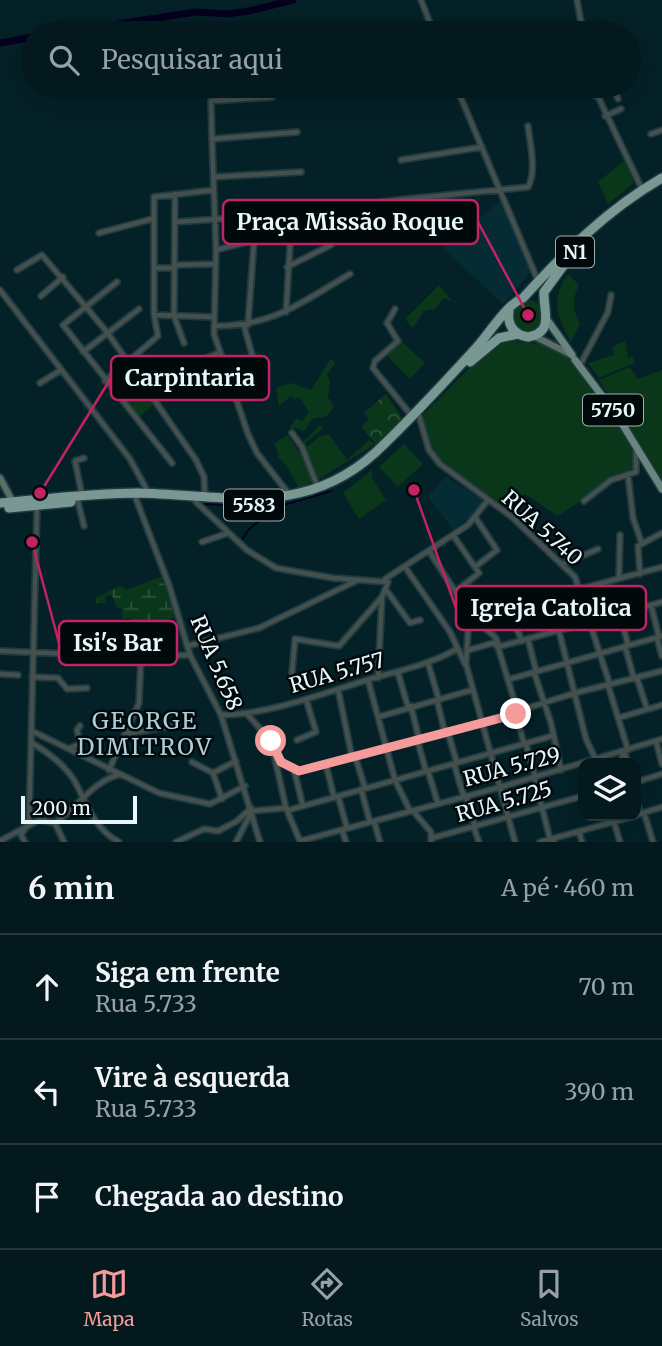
<!DOCTYPE html>
<html lang="pt">
<meta charset="utf-8">
<style>
body{margin:0;font-family:Merriweather,serif;background:#0d2226;color:#f1f3f6}
.controls{position:absolute;right:21px;bottom:21px;display:grid;overflow:hidden;border-radius:14px;box-shadow:0 7px 28px #0002}
.controls button{width:63px;height:63px;display:grid;place-items:center;padding:0;border:0;border-bottom:2px solid #24383b;background:#03191d;color:#f1f3f6;font:35px sans-serif}
.scale{position:absolute;left:21px;bottom:18px;width:116px;box-sizing:border-box;padding-left:7px;border:4px solid #e7f7fb;border-top:0;font-size:19px;line-height:24px;white-space:nowrap;color:#e7f7fb;-webkit-text-stroke:5px #01090b;paint-order:stroke}
.stop{position:absolute;width:21px;height:21px;margin:-16px;border:5px solid #f59b9b;border-radius:50%;background:#fff}
.stop.end{background:#f59b9b;border-color:#fff;box-shadow:0 2px 7px #0008}
.list{margin:0;padding:0;list-style:none}
h2{display:flex;justify-content:space-between;align-items:center;height:91px;margin:0;padding:0 28px;font-size:30px}
h2 small{font-size:23px;font-weight:400;color:#97a0a4}
.list li{display:grid;grid-template-columns:46px 1fr auto;gap:21px;align-items:center;box-sizing:border-box;height:105px;padding:0 28px;border-top:2px solid #24383b}
.list b{display:block;font-size:26px;white-space:nowrap}
.list p{margin:0;font-size:23px;white-space:nowrap;color:#97a0a4}
.list em{font-size:23px;font-style:normal;color:#97a0a4}
.icon{flex:none;width:38px;height:38px;fill:none;stroke:currentColor;stroke-width:2;stroke-linecap:round;stroke-linejoin:round}
.map{position:relative;flex:none;width:662px;height:842px;overflow:hidden}
.search{position:absolute;background:#03191d;box-shadow:0 7px 28px #0002;left:21px;right:21px;top:21px;height:77px;display:flex;align-items:center;gap:18px;box-sizing:border-box;padding:0 24px;border-radius:38px;color:#97a0a4;font-size:26px}
.sheet{height:406px;background:#03191d}
nav{display:flex;justify-content:space-around;align-items:center;box-sizing:border-box;height:98px;border-top:2px solid #24383b;background:#03191d;font-size:19px;color:#97a0a4}
nav a{display:grid;justify-items:center;gap:4px}
nav .on{color:#f59b9b}
.map>svg:first-child{display:block}
</style>
<div class="map">
<svg width="662" height="842" viewBox="0 0 662 842">
<defs>
<pattern id="forest-crowns" width="20" height="18" patternUnits="userSpaceOnUse" patternTransform="scale(1.75)"><rect width="20" height="18" fill="#0a3719"/><path d="M2 6a3 3 0 1 1 6 0M12 15a3 3 0 1 1 6 0" fill="none" stroke="#2e553b"/></pattern>
<pattern id="wetland-marsh" width="20" height="14" patternUnits="userSpaceOnUse" patternTransform="scale(1.75)"><rect width="20" height="14" fill="#0a3719"/><path d="M1 5h8M5 5V1M11 12h8M15 12V8" fill="none" stroke="#2e553b"/></pattern>
</defs>
<rect width="100%" height="100%" fill="#042127"/>
<path fill="#052c34" d="M501,200L530,273L503,304L443,248Z
M446,476L482,500L477,512L453,530L428,496Z"/>
<path fill="#0a3719" d="M624,161L634,183L608,204L598,182Z
M568,274L579,285C572,299 572,310 580,324L571,342C557,317 550,299 568,274Z
M439,285L452,301L443,298L435,309L424,311L413,328L405,319Z
M512 316a16 16 0 1 1 32 0a16 16 0 1 1-32 0Z
M510,339C525,346 542,341 557,349C575,359 628,428 633,449C635,455 634,464 635,470L618,476L558,516L525,494L510,510L444,463L431,449L421,417L482,355Z
M401,341L425,363L410,379L387,356Z
M625,341L628,358L632,356L635,363L599,378L588,363L614,355L612,347Z
M331,358L335,364L327,374L330,382L328,397L334,407L327,416L312,419L305,431L294,428L290,431V426L297,418L302,421L309,412L299,397L294,400L291,396L279,406L276,388L291,383L311,390Z
M630,367L638,379L662,370V481L599,380Z
M127,368L155,404L138,417L111,380Z
M320,425L323,428L305,443L307,447L320,436L329,434L347,460L369,440L375,444L319,479L301,444Z
M287,435L305,460L312,482L299,488L286,465L277,456L279,454L274,444Z
M404,444L423,464L398,487L379,467Z
M372,470V478L386,500L359,519L343,493Z"/>
<path fill="url(#forest-crowns)" d="M386,394L402,418L377,445L361,427L369,420L364,413Z"/>
<path fill="url(#wetland-marsh)" d="M163,576L176,616L155,625L156,631L144,642L140,641L131,618L122,619L121,608H117L112,595L105,596L106,603H96L95,598L120,586L126,590Z"/>
<g fill="none" stroke-linecap="round" stroke-linejoin="round">
<path stroke="#04001e" stroke-width="2" d="M200,504L280,506L331,491
M279,519L280,507
M241,541L249,529L277,507"/>
<path stroke="#04001e" stroke-width="7" d="M60,33L196,12L227,14L249,11L293,0
M0,43L33,37"/>
<g stroke="#1f3b40" stroke-width="8">
<path id="street" d="M421,0L434,33
M577,0L583,33
M456,86L538,281
M593,86L642,189
M613,87L618,99
M596,96L614,88
M605,116L621,109
M651,134L662,130
M212,139L211,101L272,97
M401,160L482,147
M214,177L301,172
M175,194L174,316L184,343
M320,212L397,200L528,187C537,171 530,144 528,126
M175,222L320,212L331,245L287,267
M99,233L152,219
M216,250L255,240
M175,265L216,264
M154,268H175
M17,270L42,255L107,332L196,460L204,477L205,497
M117,282L63,325L172,463
M0,290L130,459L148,492
M41,296L63,277
M395,309L387,323L398,341L375,361L373,368L411,415
M286,312L292,213
M154,315L214,317
M248,325L256,214
M214,326C274,326 300,303 350,274
M244,326L264,397
M83,352L139,309
M189,365L219,353
M580,365L608,312L611,295
M105,381L158,336L154,315V197L214,190
M40,383L61,370
M147,389L178,366
M419,416L429,450L440,464L512,517L575,577L610,685
M292,433L302,447L318,488
M628,475L633,518L642,544
M288,493L257,453L248,434L214,334L216,250L212,139L297,132
M82,495L75,461L84,458
M136,499L169,585L190,655L221,715L260,842
M584,501L611,480L636,472V446
M78,502L84,526
M196,502L247,550L276,568L333,578L388,582L382,597L378,678
M453,535L479,573L456,591
M202,542L228,533
M429,551L469,613L466,664L515,842
M563,564L598,549
M405,567L450,632L465,664
M475,567L497,550L475,517
M640,574L638,546L662,533
M619,578L620,535
M385,579L468,525L488,500
M601,584L609,617
M580,589L662,567
M387,591L410,623L420,620
M651,605L659,637
M469,614L495,637L500,647
M620,614L628,645
M504,615L515,625L522,641
M559,631L586,739L595,758
M657,638L662,656
M528,639L536,671
M187,646L259,628L358,580
M625,646L634,679
M498,647L662,602
M498,647L518,713
M469,650L493,643L497,646
M0,651L141,657L190,655
M428,663L439,700
M534,672L551,723L561,770
M292,673L295,639L339,646L382,597
M398,673L408,707
M0,674L18,675
M32,677L58,678L67,689L87,688
M637,678L647,709
M510,679L662,636
M368,680L395,780L410,811
M608,685L628,750
M338,689L352,757
M437,700L445,733
M411,706L419,739
M516,714L524,744
M221,715C270,714 318,695 364,681C396,671 427,666 457,649
M248,715L271,741L286,808L300,841
M378,717L472,690
M618,718L662,705
M32,731L159,793L210,804L245,786
M448,733L457,763
M125,734L177,725
M417,739L426,771
M297,740L316,732L306,699
M656,741L662,764
M32,743C47,752 64,764 74,780C87,803 93,828 119,842
M526,744L535,776
M70,748L80,744L77,730L80,726
M624,751L628,763
M276,755L287,766L299,771L448,733L575,693L662,671
M355,756L365,788
M192,762L213,773L222,799
M622,763V751
M454,764L464,797
M326,765L334,797
M109,770L139,703L141,657
M294,770L303,806
M428,771L438,804
M213,773L236,761
M534,777L550,839L554,842
M636,782L662,774
M361,789L370,822
M338,796L347,828
M466,796L475,827
M636,800L641,814
M289,810L552,736
M413,811L431,832V842
M644,813L653,842
M636,815L662,807
M374,821L380,842
M614,822L620,842
M55,823C76,808 94,781 118,775
M29,824L37,507
M474,828L479,842
M25,829L21,835L25,842
M342,830L346,842
M579,831L582,842
M432,838L583,796
M0,841L39,820L55,823L64,842
M300,841L501,787L662,739
M176,842L204,829L218,831L237,821L251,808
M236,842L252,811L286,808
M540,842L635,816"/>
</g>
<g stroke="#1f3b40" stroke-width="10">
<path id="secondary" d="M534,336L570,354
M0,478L14,504"/>
</g>
<g stroke="#1f3b40" stroke-width="10">
<path id="primary" d="M548,321L572,355
M575,360L618,417L662,489"/>
</g>
<g stroke="#1f3b40" stroke-width="12">
<path id="highway" d="M509,311C507,325 514,335 528,337C555,332 543,311 544,292L566,262
M470,362L499,338L518,334
M0,503C46,499 92,493 138,493C226,495 304,518 376,452C411,419 444,383 476,348C490,333 505,306 523,298C565,252 608,209 662,178
M9,508L71,502"/>
</g>
<use href="#street" stroke="#44504e" stroke-width="4.5"/>
<use href="#secondary" stroke="#5a6e6a" stroke-width="6"/>
<use href="#primary" stroke="#6a847f" stroke-width="7"/>
<use href="#highway" stroke="#799893" stroke-width="9"/>
</g>
<g fill="none" stroke-linecap="round" stroke-linejoin="round">
<path stroke="#f59b9b" stroke-width="9" d="M271,741L281,762L299,771L516,714"/>
</g>
<g text-anchor="middle" stroke-width="5" stroke-linejoin="round" paint-order="stroke">
<g fill="#01090b" stroke="#a2b0b3" stroke-width="2">
<rect x="556" y="236.5" width="38" height="31" rx="5"/>
<rect x="583" y="394.5" width="60" height="31" rx="5"/>
<rect x="224" y="489.5" width="60" height="31" rx="5"/>
</g>
<g font-size="19" font-weight="bold" fill="#e7f7fb">
<text x="575" y="259">N1</text>
<text x="613" y="417">5750</text>
<text x="254" y="512">5583</text>
</g>
<g font-size="21" fill="#e7f7fb" stroke="#01090b">
<text transform="translate(542 528) rotate(42)" y="7">RUA 5.740</text>
<text transform="translate(216 663) rotate(67)" y="7">RUA 5.658</text>
<text transform="translate(337 673) rotate(-16)" y="7">RUA 5.757</text>
<text transform="translate(512 767) rotate(-15)" y="7">RUA 5.729</text>
<text transform="translate(504 802) rotate(-16)" y="7">RUA 5.725</text>
</g>
<g font-size="23" letter-spacing="2" fill="#afced7" stroke="#01090b">
<text x="145" y="729">GEORGE<tspan x="145" dy="26">DIMITROV</tspan></text>
</g>
</g>
<path fill="none" stroke="#c42363" stroke-width="2.5" d="M528 315L478 222M40 493L111 378M414 490L456 608M32 542L59 643"/>
<g fill="#c42363" stroke="#01090b" stroke-width="2.5">
<circle cx="528" cy="315" r="7"/>
<circle cx="40" cy="493" r="7"/>
<circle cx="414" cy="490" r="7"/>
<circle cx="32" cy="542" r="7"/>
</g>
<g fill="#01090b" stroke="#c42363" stroke-width="2.5">
<rect x="223" y="200" width="255" height="44" rx="7"/>
<rect x="111" y="356" width="158" height="44" rx="7"/>
<rect x="456" y="586" width="190" height="44" rx="7"/>
<rect x="59" y="621" width="118" height="44" rx="7"/>
</g>
<g font-size="23" text-anchor="middle" font-weight="bold" fill="#e7f7fb">
<text x="350" y="230">Praça Missão Roque</text>
<text x="190" y="386">Carpintaria</text>
<text x="551" y="616">Igreja Catolica</text>
<text x="118" y="651">Isi's Bar</text>
</g>
</svg>
<div class="controls">
<button><svg class="icon" aria-label="layers" viewBox="0 0 24 24"><path d="M12 4l9 5-9 5-9-5zM3 14l9 5 9-5"/></svg></button>
</div>
<div class="scale">200 m</div>
<div class="stop" style="left:271px;top:741px"></div>
<div class="stop end" style="left:516px;top:714px"></div>
<div class="search"><svg class="icon" aria-label="search" viewBox="0 0 24 24"><circle cx="10" cy="10" r="6"/><path d="M15 15l6 6"/></svg>Pesquisar aqui</div>
</div>
<section class="sheet">
<h2>6 min<small>A pé · 460 m</small></h2>
<ul class="list">
<li><svg class="icon" aria-label="ahead" viewBox="0 0 24 24"><path d="M12 20V5M6 11l6-6 6 6"/></svg><div><b>Siga em frente</b><p>Rua 5.733</p></div><em>70 m</em></li>
<li><svg class="icon" aria-label="left" viewBox="0 0 24 24"><path d="M17 20v-9H6M10 6l-5 5 5 5"/></svg><div><b>Vire à esquerda</b><p>Rua 5.733</p></div><em>390 m</em></li>
<li><svg class="icon" aria-label="arrive" viewBox="0 0 24 24"><path d="M6 21V4h12l-3 4 3 4H6"/></svg><div><b>Chegada ao destino</b></div></li>
</ul>
</section>
<nav>
<a class="on"><svg class="icon" aria-label="map" viewBox="0 0 24 24"><path d="M3 6l6-2 6 2 6-2v14l-6 2-6-2-6 2zM9 4v14M15 6v14"/></svg>Mapa</a>
<a><svg class="icon" aria-label="directions" viewBox="0 0 24 24"><path d="M12 3l9 9-9 9-9-9zM9 14v-3h6M13 9l2 2-2 2"/></svg>Rotas</a>
<a><svg class="icon" aria-label="saved" viewBox="0 0 24 24"><path d="M7 4h10v16l-5-4-5 4z"/></svg>Salvos</a>
</nav>
